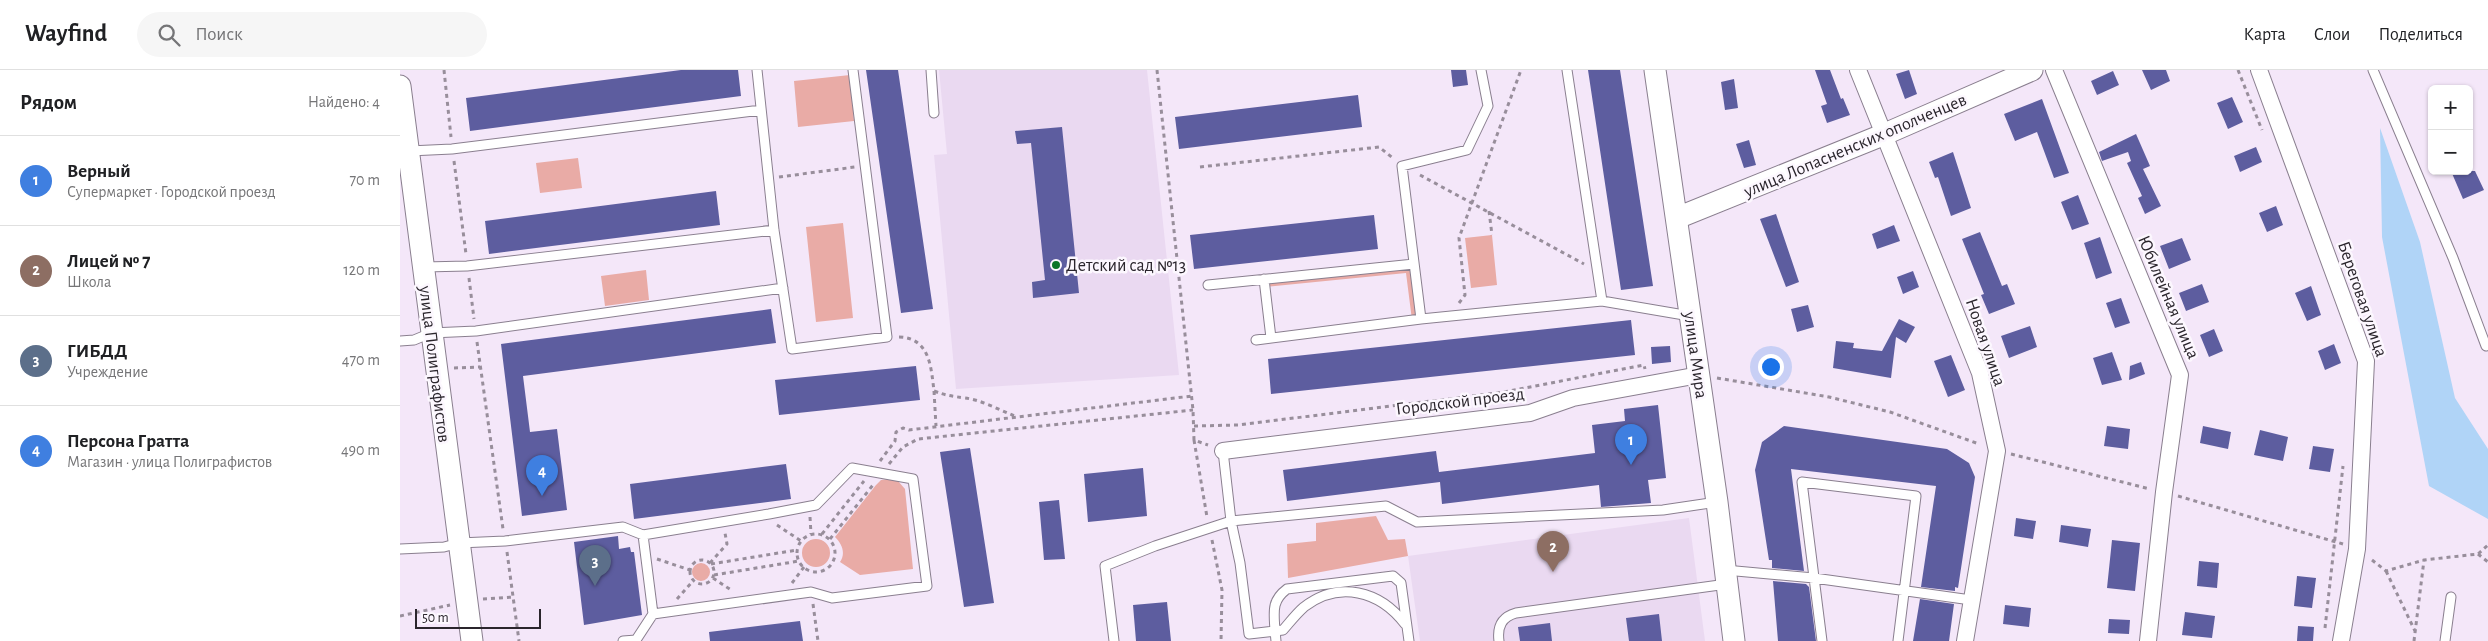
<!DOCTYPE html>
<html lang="ru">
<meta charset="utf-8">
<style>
body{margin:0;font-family:"Alegreya Sans",sans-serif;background:#f6f6f6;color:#202124}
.controls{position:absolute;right:15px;top:15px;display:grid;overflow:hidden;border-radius:8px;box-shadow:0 1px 4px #0004}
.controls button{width:45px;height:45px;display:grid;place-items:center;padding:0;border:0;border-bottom:1px solid #e0e0e0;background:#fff;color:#202124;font:25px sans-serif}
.scale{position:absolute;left:15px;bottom:12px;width:126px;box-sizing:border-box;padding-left:5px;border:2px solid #2a252c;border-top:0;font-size:14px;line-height:18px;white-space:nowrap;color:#2a252c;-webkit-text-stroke:4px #fcf7fe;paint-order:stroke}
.you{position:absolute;left:1370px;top:296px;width:18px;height:18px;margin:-12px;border:4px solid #fff;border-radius:50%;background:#1a73e8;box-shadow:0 0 0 8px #1a73e833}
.badge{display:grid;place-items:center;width:32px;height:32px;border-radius:50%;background:#1a73e8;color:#fff;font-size:16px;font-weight:700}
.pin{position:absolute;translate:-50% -41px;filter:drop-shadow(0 1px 2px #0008)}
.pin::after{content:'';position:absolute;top:26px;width:18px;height:15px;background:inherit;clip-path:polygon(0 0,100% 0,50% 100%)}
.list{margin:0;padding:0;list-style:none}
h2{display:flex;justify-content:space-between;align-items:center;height:65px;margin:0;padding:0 20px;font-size:21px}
h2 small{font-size:16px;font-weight:400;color:#757577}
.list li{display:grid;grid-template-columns:32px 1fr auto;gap:15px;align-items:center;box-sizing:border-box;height:90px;padding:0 20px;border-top:1px solid #e0e0e0}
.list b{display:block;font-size:19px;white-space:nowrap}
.list p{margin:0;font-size:16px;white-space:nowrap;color:#757577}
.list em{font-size:16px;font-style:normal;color:#757577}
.icon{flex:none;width:28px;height:28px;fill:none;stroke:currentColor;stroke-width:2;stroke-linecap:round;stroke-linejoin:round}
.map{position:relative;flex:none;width:2088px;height:571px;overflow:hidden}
header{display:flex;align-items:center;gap:30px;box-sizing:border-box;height:70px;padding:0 25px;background:#fff;border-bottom:1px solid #e0e0e0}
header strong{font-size:24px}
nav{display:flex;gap:28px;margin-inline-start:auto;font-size:18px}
.search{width:350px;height:45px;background:#f6f6f6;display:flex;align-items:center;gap:12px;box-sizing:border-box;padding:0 18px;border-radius:28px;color:#757577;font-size:19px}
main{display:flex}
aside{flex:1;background:#fff}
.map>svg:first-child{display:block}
</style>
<header>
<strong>Wayfind</strong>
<div class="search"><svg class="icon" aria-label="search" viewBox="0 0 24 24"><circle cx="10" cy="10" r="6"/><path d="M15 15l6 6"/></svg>Поиск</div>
<nav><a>Карта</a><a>Слои</a><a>Поделиться</a></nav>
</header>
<main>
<aside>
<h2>Рядом<small>Найдено: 4</small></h2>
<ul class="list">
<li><span class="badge" style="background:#3f7fe0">1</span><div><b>Верный</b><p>Супермаркет · Городской проезд</p></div><em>70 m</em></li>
<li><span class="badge" style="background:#8d6e63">2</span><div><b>Лицей № 7</b><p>Школа</p></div><em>120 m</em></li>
<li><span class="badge" style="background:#5c6f8a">3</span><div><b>ГИБДД</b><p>Учреждение</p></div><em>470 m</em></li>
<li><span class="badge" style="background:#3f7fe0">4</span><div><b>Персона Гратта</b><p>Магазин · улица Полиграфистов</p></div><em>490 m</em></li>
</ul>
</aside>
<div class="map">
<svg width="2088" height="571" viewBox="0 0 2088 571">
<rect width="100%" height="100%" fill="#f4e7f9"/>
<path fill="#ead9f1" d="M539,0H747L779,305L556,319L534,85L547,84Z
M1289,448L1305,571H1020L1008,486Z"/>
<path fill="#e9aba6" d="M450,5L454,51L398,57L394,11Z
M178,88L182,118L140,123L136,93Z
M443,153L453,248L416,252L406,157Z
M1092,165L1097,215L1071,218L1065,168Z
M1014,194L1021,249L1012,250L1006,203L864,217V209Z
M246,200L249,230L205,236L201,206Z
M489,409L498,411L505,419L513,499L460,505L440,492C446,483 442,474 435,467L476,415L481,410Z
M976,446L988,470L1005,469L1008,486L888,508L887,474L916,471V453Z
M402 483a14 14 0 1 1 28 0a14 14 0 1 1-28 0Z
M292 502a9 9 0 1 1 18 0a9 9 0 1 1-18 0Z"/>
<path fill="#b0d4f7" d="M1980,58L2020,172L2055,328L2088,379V449L2029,416L1982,167Z"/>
<path fill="#5d5d9f" d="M281,0H338L341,26L70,61L66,28Z
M466,0H498L533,239L501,243Z
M1051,0H1066L1068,15L1053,17Z
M1188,0H1220L1253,216L1221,220Z
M1415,0H1430L1441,29L1443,28L1450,45L1427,53L1421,36L1427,34Z
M1509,0L1517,24L1505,29L1496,4Z
M1742,0H1766L1770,11L1751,20Z
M1713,1L1719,15L1697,25L1691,11Z
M1334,9L1338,38L1325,40L1321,12Z
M958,25L962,57L779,79L775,47Z
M1832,27L1843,52L1828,59L1817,33Z
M1642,29L1669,103L1654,108L1637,62L1615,71L1604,44Z
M662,57L679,223L633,228L632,212L645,210L631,73L617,74L615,61Z
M1736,64L1750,96L1743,99L1761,136L1745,144L1738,128L1742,126L1727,93L1731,91L1728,82L1702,91L1699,82Z
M1349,70L1356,95L1344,98L1336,74Z
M1856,77L1862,92L1840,102L1834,86Z
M1553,82L1571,138L1551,146L1538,107L1535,108L1529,92Z
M2051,101H2075L2084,120L2063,129Z
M316,121L320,155L89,184L85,151Z
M1678,125L1689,154L1672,160L1661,132Z
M1876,136L1883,155L1867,162L1859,143Z
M1376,144L1399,212L1386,217L1360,149Z
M974,145L978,179L794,199L790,165Z
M1494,155L1500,171L1477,179L1472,164Z
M1580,162L1602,216L1607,214L1615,234L1589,244L1581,225L1584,224L1562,169Z
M1700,167L1712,203L1696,209L1684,173Z
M1782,168L1791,190L1769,199L1760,176Z
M1513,201L1519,217L1503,224L1497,207Z
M1802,214L1809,232L1786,241L1779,223Z
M1911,216L1921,245L1907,251L1895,223Z
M1721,228L1730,253L1715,258L1706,233Z
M1408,235L1414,257L1397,262L1391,239Z
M371,239L376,273L123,306L130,362L157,359L167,440L122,446L101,274Z
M1499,249L1515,257L1506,273L1496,267L1491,308L1433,298L1436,271L1454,273L1453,278L1482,281Z
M1231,250L1235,285L871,324L868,289Z
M1630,256L1637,277L1609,288L1601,266Z
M1814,259L1823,281L1809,287L1800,265Z
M1934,274L1941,293L1925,300L1918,281Z
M1270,276L1271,292L1252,294L1251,277Z
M1712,282L1722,310L1702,315L1693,288Z
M1551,285L1565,320L1548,327L1534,291Z
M1741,292L1745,304L1729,310L1730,296Z
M516,296L520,330L379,345L375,310Z
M1258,335L1266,408L1248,410L1251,433L1201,437L1199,415L1042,434L1040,412L887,431L883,400L1036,381L1039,402L1195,383L1192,355L1225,351L1224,339Z
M1384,356L1547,379L1569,393L1575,407L1558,518L1555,517V521L1521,517L1536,416L1391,399L1404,501L1372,498V490H1369L1355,400L1362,372Z
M1707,356L1730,359L1728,379L1704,376Z
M1803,356L1831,362L1828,379L1800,373Z
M1860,360L1888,367L1883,391L1854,385Z
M1913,376L1934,379L1930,402L1909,399Z
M570,378L594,533L564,537L540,382Z
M386,394L391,429L234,449L230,414Z
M743,398L747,446L688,452L684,404Z
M659,430L665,489L644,490L639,432Z
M1616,448L1636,451L1633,469L1614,466Z
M1661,455L1691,459L1688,477L1659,472Z
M218,466L219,479L230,477L231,482H234L242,545L184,555L174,472Z
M1712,470L1740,473L1735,521L1707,518Z
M1799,491L1819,493L1817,518L1797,516Z
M1897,506L1916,508L1912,538L1894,536Z
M1373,511L1406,514L1409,517L1416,571H1378Z
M1520,529L1554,534L1549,571H1513Z
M767,532L771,571H736L733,535Z
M1605,535L1631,538L1629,557L1603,554Z
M1785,542L1815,546L1812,568L1782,565Z
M1259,544L1262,571H1229L1226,548Z
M1709,549L1730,550L1729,564L1708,563Z
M400,551L403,571H310L309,562Z
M1150,553L1152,571H1120L1118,557Z
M1898,556L1914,557L1913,571H1897Z"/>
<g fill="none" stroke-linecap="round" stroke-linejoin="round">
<g stroke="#8a7f8f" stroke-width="11">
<path id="service" d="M357,0L374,160L392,279L487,267L453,0
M531,0L534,43
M1081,0L1088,36L1067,80L1002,96L1021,249L1202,231
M1167,0L1202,231L1290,246
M1973,0L2053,188L2086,276
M9,81L52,79L361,40
M24,197L67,196L374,160
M864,209L871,268
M808,215L1014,194
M856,270L1021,249
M0,271L14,270L31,263L76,261L383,218
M823,381L831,451L986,436L1017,452L1263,440L1317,432
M243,465L253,544
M0,479L44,477L59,473L105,471L223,457L243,465L369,444L416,435L452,398L513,409L527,516L432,528L411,522L253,544L236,570L223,571
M1325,500L1414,508L1571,530
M714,571L705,496L755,476L831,451L840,493L849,564L875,561C874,542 871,531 887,519L993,506L1001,513L1009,571
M876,571L875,561L883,560C890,552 896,544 904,537C939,510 980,521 1005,554
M1099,571C1097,556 1102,547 1116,543L1327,514
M1422,571L1402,412L1516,426L1498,571
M2045,571L2051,527"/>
</g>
<g stroke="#8a7f8f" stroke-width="18">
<path id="minor" d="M1458,0L1580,303L1597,381L1565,571
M1654,0L1780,305L1764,422L1748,571
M1859,0L1966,291L1957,479L1941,571
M823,381L1130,343L1173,328L1299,305"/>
</g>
<g stroke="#8a7f8f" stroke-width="23">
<path id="tertiary" d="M1255,0L1317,432L1334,571
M0,16L72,571
M1277,148L1485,64L1632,0"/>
</g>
<path stroke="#988e9b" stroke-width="3" stroke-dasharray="4 4" stroke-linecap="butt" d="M44,0L51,67
M757,0L793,340L794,370L808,375
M1838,0L1862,60
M54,91L66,184
M800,97L979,77L994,89
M1020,105L1184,194
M379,107L455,97
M1089,141L1092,165
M69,208L74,249
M1059,233L1065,225L1059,168L1121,0
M499,267C530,268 531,297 534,321C547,326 552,326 565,328C582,330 599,340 615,346
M77,272L103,459
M54,298L80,297
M1317,308L1429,327L1490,342L1579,374
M534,321L536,356
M794,356L838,355L1104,322L1244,295L1245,299
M794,370L807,447
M1611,384L1750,419
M480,391L495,371L496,362L503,358L509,360L792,326
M489,394L503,377L518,369L793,340
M1778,426L1943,474
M410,447L411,464
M377,455L401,471
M397 483a19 19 0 1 1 38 0a19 19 0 1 1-38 0Z
M422,464L464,411
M430,469L473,415
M812,470L822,520L821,571
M107,482L119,571
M2078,484L2088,492
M257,489L290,500
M290 502a12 12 0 1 1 24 0a12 12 0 1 1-24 0Z
M1972,490L1986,501L2024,490L2078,484L2088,475
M310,493L327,474L325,463
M311,494L397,480
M1986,501L2015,561
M314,505L399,491
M313,508L331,520
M392,513L404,497
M83,529L113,527
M277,529L293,511
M413,534L418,571
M0,546L50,535
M1925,558L1943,396
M2014,571L2024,490"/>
<use href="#service" stroke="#fff" stroke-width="9"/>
<use href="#minor" stroke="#fff" stroke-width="16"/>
<use href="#tertiary" stroke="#fff" stroke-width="21"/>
</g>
<circle fill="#0b7528" stroke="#fcf7fe" stroke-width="2" cx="656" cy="195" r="5"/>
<g text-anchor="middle" stroke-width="5" stroke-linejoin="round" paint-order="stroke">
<g font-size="18" fill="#2a252c" stroke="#fcf7fe">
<text transform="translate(1455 75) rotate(-23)" y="6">улица Лопасненских ополченцев</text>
<text transform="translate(1769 227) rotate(67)" y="6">Юбилейная улица</text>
<text transform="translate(1963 229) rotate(71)" y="6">Береговая улица</text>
<text transform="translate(1586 272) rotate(71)" y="6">Новая улица</text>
<text transform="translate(1296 285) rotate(82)" y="6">улица Мира</text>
<text transform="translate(35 294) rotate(83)" y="6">улица Полиграфистов</text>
<text transform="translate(1060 331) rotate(-7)" y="6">Городской проезд</text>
</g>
<g font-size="18" fill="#2a252c" stroke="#fcf7fe" text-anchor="start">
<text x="666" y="201">Детский сад №13</text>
</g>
</g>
</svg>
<div class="controls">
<button>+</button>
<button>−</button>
</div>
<div class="scale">50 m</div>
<div class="you"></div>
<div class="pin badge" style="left:1231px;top:395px;background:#3f7fe0">1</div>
<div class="pin badge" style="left:1153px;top:502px;background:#8d6e63">2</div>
<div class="pin badge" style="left:195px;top:516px;background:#5c6f8a">3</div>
<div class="pin badge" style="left:142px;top:426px;background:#3f7fe0">4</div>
</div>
</main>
